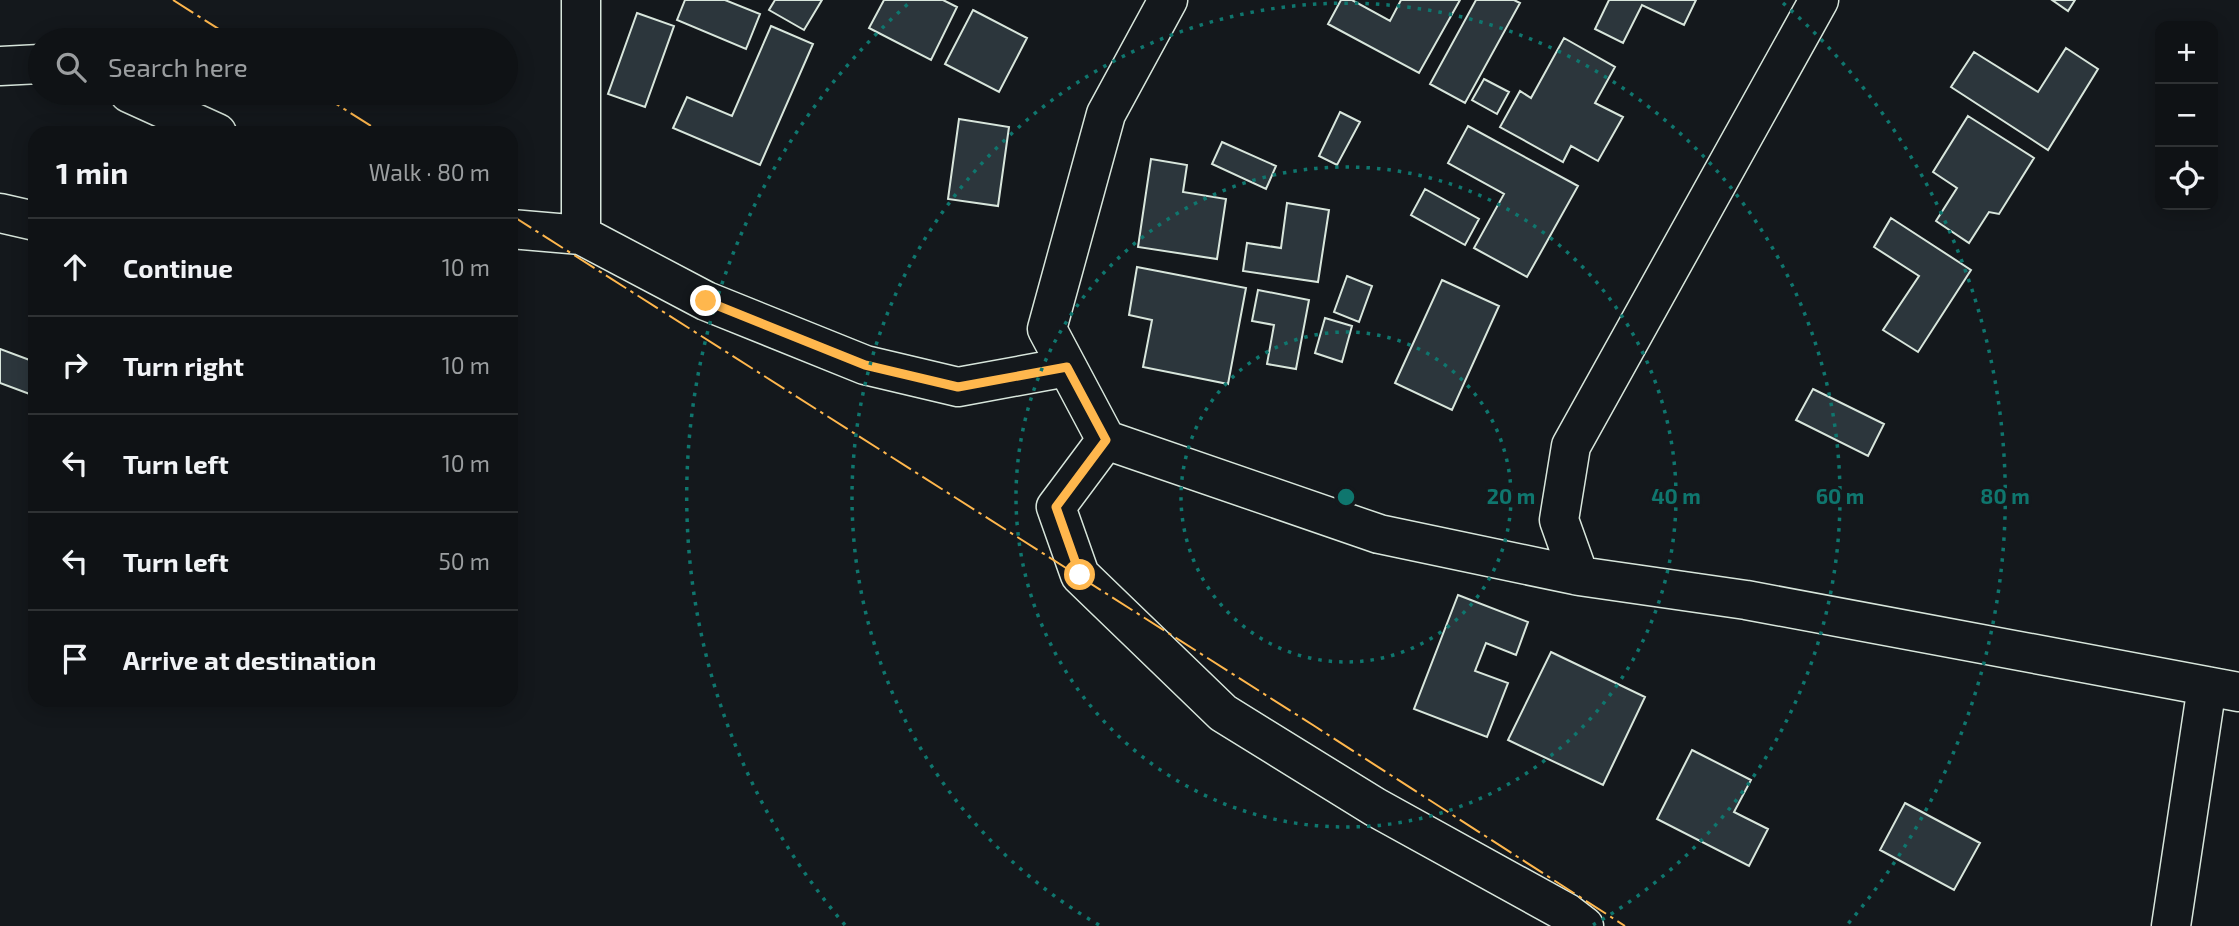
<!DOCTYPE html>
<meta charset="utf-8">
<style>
body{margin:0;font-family:"Exo 2",sans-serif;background:#181b1e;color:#f1f3f6}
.controls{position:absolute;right:21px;top:21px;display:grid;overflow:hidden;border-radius:14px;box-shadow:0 4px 18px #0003}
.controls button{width:63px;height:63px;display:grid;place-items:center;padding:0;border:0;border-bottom:2px solid #2f3234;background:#0f1215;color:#f1f3f6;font:35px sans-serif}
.stop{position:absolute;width:21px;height:21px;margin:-16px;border:5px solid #ffb74d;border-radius:50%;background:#fff}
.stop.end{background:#ffb74d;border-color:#fff;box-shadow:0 2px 7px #0008}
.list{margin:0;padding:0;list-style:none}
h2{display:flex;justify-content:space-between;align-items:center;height:91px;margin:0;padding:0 28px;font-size:30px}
h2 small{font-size:23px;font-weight:400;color:#9b9ea0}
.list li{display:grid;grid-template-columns:46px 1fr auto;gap:21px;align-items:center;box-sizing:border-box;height:98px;padding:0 28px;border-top:2px solid #2f3234}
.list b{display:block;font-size:26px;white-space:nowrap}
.list em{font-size:23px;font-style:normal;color:#9b9ea0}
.icon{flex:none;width:38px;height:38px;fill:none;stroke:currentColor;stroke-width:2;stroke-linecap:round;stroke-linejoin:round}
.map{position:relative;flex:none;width:2239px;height:926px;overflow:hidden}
.search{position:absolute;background:#0f1215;box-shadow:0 4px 18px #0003;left:28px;top:28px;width:490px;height:77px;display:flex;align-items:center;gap:18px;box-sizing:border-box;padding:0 24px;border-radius:38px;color:#9b9ea0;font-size:26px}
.panel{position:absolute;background:#0f1215;box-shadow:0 4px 18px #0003;left:28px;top:126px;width:490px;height:581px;border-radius:21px}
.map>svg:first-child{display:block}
</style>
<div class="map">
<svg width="2239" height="926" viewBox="0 0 2239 926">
<rect width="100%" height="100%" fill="#14181c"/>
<path fill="#2c363c" stroke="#d8e6dc" stroke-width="2" d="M685,0H725L760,14L746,49L677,20Z
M775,0H822L804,30L769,10Z
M884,0H943L957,7L931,60L869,28Z
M1341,0H1352L1390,21L1401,0H1460L1419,73L1328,24Z
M1476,0H1514L1520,3L1465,103L1430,84Z
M1609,0H1696L1684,25L1642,5L1623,43L1595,29Z
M2052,0H2075L2068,11Z
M973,10L1027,38L999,92L945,64Z
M637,13L674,26L645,107L608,94Z
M771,26L813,44L760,165L673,128L687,97L732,116Z
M1564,38L1615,67L1595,103L1623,117L1598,161L1571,146L1563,162L1500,127L1520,91L1531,98Z
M2066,48L2098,69L2048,150L1951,87L1974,52L2038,92Z
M1484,79L1509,92L1497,114L1472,100Z
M1340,112L1360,122L1337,165L1319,156Z
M1968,116L2034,158L1999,214L1989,212L1969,243L1936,221L1957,188L1933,172Z
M959,119L1009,127L998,206L948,199Z
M1468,126L1578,186L1527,277L1474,248L1504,194L1448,163Z
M1222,142L1276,166L1266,189L1212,164Z
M1151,159L1187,165L1183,192L1226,199L1217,259L1138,247Z
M1425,189L1479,219L1465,245L1411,215Z
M1287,203L1329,210L1318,282L1243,271L1247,243L1281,248Z
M1891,218L1971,270L1918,352L1883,330L1919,276L1874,247Z
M1137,267L1246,288L1228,384L1143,367L1152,320L1129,315Z
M1347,276L1372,286L1359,322L1334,312Z
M1442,280L1499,306L1452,410L1395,383Z
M1258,290L1309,300L1296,369L1267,364L1274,325L1252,321Z
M1325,318L1352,326L1342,362L1315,353Z
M0,349L35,362V396L0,383Z
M1813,389L1884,424L1868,456L1796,420Z
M1458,595L1528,622L1516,655L1486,643L1475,671L1508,683L1487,737L1414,709Z
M1551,652L1645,697L1603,785L1508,740Z
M1692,750L1751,780L1734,812L1768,829L1749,866L1657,819Z
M1905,803L1980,843L1954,890L1880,850Z"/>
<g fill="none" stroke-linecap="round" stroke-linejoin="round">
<g stroke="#d8e6dc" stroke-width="41">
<path id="street" d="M581,0V235L706,301L865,365L958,387L1067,367
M1168,0L1106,114L1047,329L1106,440L1379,534L1579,576
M1819,0L1571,446L1559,520L1579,576L1746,600L2239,692
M0,66L40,64
M129,93L217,133
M0,213L35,221
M511,229L581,235
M1106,440L1056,507L1080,575L1223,713L1375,807L1567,913L1584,926
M2171,926L2207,686"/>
</g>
<use href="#street" stroke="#14181c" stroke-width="38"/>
<path stroke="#ffb74d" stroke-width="2" stroke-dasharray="24 5 3.5 5" stroke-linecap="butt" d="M173,0L236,40
M319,93L382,133
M511,215L1316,727L1625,926"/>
</g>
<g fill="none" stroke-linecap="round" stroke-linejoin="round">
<path stroke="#ffb74d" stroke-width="9" d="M706,301L865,365L958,387L1067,367L1106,440L1056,507L1080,575"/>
</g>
<g fill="none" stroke="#0f766e" stroke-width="3.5" stroke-dasharray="3.5 7">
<circle cx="1346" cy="497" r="165"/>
<circle cx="1346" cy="497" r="330"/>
<path d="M1099 925A494 494 0 1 1 1593 925"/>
<path d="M845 925A659 659 0 0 1 909 3M1783 3A659 659 0 0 1 1847 925"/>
</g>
<circle cx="1346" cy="497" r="10" fill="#0f766e" stroke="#14181c" stroke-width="3.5"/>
<g font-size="21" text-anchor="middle" font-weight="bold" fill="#0f766e" stroke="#14181c" stroke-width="5" stroke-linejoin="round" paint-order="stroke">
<text x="1511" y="504">20 m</text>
<text x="1676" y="504">40 m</text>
<text x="1840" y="504">60 m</text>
<text x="2005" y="504">80 m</text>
</g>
</svg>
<div class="controls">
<button>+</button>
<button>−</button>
<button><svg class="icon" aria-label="locate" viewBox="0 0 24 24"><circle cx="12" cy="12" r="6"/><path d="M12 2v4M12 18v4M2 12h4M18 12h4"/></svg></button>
</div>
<div class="stop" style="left:1080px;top:575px"></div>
<div class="stop end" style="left:706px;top:301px"></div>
<div class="search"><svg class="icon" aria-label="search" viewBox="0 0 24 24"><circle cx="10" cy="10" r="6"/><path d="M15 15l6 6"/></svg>Search here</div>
<section class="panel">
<h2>1 min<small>Walk · 80 m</small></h2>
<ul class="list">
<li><svg class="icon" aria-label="ahead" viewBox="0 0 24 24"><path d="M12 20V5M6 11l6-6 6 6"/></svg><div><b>Continue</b></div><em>10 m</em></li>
<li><svg class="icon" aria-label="right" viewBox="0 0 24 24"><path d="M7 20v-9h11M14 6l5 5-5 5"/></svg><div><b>Turn right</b></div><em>10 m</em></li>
<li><svg class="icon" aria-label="left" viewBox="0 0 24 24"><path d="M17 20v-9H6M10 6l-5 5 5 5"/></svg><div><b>Turn left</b></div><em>10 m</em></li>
<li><svg class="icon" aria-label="left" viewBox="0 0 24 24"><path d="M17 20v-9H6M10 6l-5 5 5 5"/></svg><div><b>Turn left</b></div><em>50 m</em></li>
<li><svg class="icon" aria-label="arrive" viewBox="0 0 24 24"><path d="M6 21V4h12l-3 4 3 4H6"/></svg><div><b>Arrive at destination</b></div></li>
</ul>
</section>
</div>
